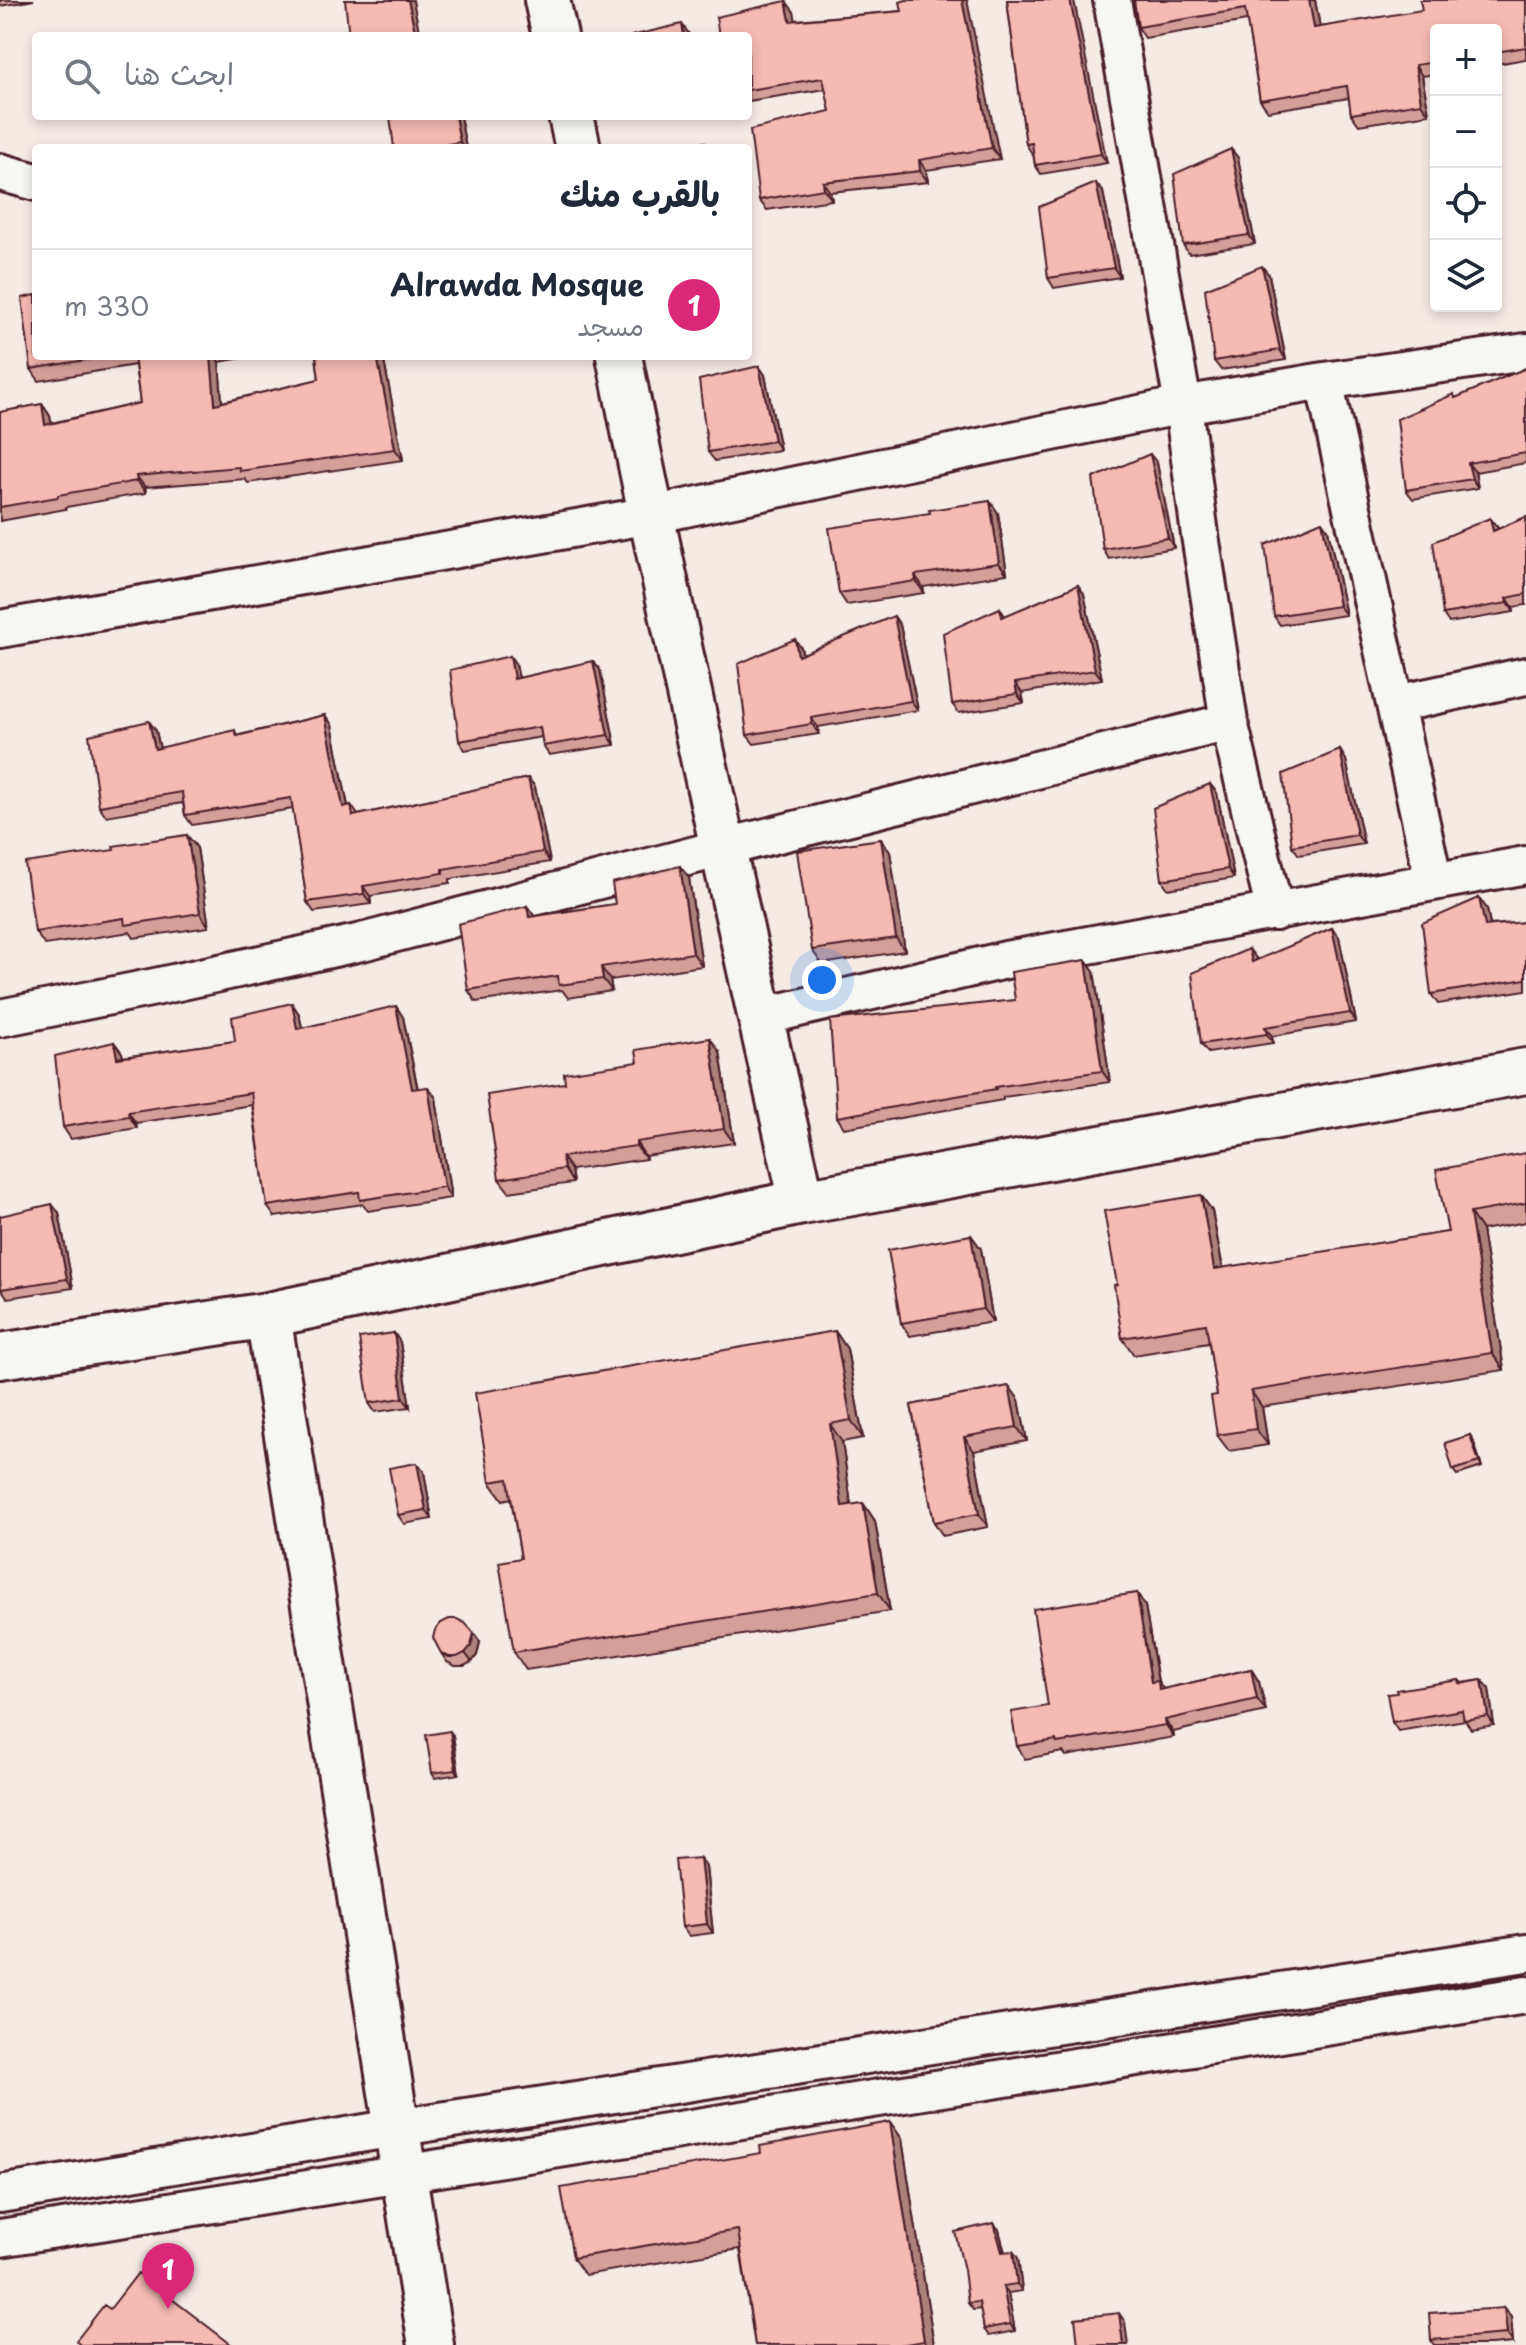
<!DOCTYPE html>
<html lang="ar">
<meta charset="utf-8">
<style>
body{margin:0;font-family:"Playpen Sans","Playpen Sans Arabic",sans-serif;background:#f2f2f3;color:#1f2937;direction:rtl}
.controls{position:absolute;right:24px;top:24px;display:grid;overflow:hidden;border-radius:8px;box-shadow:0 4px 12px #0003}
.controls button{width:72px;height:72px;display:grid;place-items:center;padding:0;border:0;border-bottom:2px solid #e0e1e3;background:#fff;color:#1f2937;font:40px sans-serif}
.you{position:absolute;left:822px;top:980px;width:28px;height:28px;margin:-20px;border:6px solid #fff;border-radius:50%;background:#1a73e8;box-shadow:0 0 0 12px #1a73e833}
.badge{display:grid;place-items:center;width:52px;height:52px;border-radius:50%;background:#db2777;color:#fff;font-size:26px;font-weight:700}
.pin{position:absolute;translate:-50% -66px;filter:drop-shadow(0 2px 4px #0008)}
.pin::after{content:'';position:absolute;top:42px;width:28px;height:24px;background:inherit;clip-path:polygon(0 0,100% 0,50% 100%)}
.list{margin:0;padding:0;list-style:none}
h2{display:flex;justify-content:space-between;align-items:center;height:104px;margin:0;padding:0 32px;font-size:34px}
h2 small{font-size:26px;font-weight:400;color:#747a83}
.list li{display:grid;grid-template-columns:52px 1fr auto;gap:24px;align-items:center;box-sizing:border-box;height:112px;padding:0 32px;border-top:2px solid #e0e1e3}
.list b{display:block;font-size:30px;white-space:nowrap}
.list p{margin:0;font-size:26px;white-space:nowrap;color:#747a83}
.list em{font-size:26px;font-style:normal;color:#747a83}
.icon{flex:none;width:44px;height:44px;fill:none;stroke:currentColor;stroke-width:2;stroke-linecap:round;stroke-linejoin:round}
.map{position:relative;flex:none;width:1526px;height:2345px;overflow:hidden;direction:ltr}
.search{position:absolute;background:#fff;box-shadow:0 4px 12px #0003;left:32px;top:32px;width:720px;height:88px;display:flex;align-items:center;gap:20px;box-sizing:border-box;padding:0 28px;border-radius:8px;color:#747a83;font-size:30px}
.panel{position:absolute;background:#fff;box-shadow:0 4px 12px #0003;left:32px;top:144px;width:720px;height:216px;border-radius:8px;direction:rtl}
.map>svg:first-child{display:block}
</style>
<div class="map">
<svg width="1526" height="2345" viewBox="0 0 1526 2345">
<rect width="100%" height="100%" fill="#f6eae5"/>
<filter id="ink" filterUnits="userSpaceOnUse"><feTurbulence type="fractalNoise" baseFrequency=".0125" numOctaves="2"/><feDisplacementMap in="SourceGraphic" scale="16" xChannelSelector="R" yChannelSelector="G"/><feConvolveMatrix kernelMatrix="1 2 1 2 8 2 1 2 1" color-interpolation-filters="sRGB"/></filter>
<g filter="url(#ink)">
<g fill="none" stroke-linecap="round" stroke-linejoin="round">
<g stroke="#4a1f2b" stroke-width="42">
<path id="street" d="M1112,0L1183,405L1200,535L1229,722L1275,912
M0,172L36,182
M1324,381L1434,882
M0,629L651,515L1183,405L1324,381L1526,352
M1396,704L1526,676
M760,1017L1006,960L1526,865
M0,1018L155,987L362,942L722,848L1229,722
M0,2194L395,2128L1526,1953
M0,2238L1526,1995"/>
</g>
<g stroke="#4a1f2b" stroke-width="50">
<path id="secondary" d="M547,0L555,36
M571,116L578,148
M619,356C675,639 739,921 802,1202
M268,1315L431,2345
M0,1356L268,1315L802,1202L1526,1071"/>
</g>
<use href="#street" stroke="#f6f6f2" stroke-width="36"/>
<use href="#secondary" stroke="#f6f6f2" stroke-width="44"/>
</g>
<path fill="#d3a099" stroke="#4a1f2b" stroke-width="2" d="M0,0H34L0,6Z
M1007,0L1107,163L1041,174L1035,165L1033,153L1032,154L1026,144Z
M1134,0H1315L1320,27L1526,0V59L1496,64V30H1436V74L1422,76L1429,114L1359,125L1351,114L1349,98L1268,111L1260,100L1247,21L1145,38L1138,27Z
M902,11L1000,159L926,170L928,182L830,192L832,200L767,210L759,200L830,111L826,89L748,101V36L794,12L795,20Z
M460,116L466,148H394Z
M1231,149L1238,158L1255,244L1189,254L1183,245Z
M1103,192L1120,277L1054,288L1048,278Z
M1269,275L1286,360L1221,370L1214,361Z
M36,356H253L219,362L222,402L319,379L316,356H383L403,460L248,483L245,479L145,487L146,493L66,507V509L0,521V412L42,404L50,416L51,423L140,403L135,365L39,381L31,369Z
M759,366L765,375L780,450L715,461L708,452Z
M1526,368V463L1475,472L1478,488L1413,499L1406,490L1457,398Z
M1157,463L1174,548L1109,559L1103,549Z
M990,501L998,513L1007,574L923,587L924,593L847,605L839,593L930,513Z
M1526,517V605L1513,607L1514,612L1449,623L1443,614L1497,527V529Z
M1328,530L1346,615L1280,625L1274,616Z
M1078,585L1084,594L1102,679L1022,693L1024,703L959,713L952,704L1000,608L1005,616Z
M900,625L918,710L818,727L819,734L754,744L747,735L801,648L803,654Z
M510,656L516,665L519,678L593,661L600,670L615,745L549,755L543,746L542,737L465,750L459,741Z
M325,715L332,725L348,806L351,805L358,815L528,778L535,787L550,862L450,879V883L370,896L371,904L314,912L307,902L293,809L192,825L185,815L183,803L106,816L99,806L156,731L160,748L239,735Z
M1340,750L1346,760L1364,844L1299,855L1292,846Z
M1210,784L1217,793L1234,878L1168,889L1162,880Z
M187,835L197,848L209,927L134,938L130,932L45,945L35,932L114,850Z
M881,839L890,852L905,951L822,964L812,950Z
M689,878L702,966L610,980L612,991L568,998L562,990L476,1002L468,990L527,906L534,916L615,904Z
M1479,898L1487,909L1490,925L1526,922V990L1438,1004L1431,994Z
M1332,928L1339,937L1356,1022L1272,1036L1273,1043L1208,1053L1201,1044L1249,949L1256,961Z
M1086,960L1094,971L1110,1082L1003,1097V1100L844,1128L837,1117L1015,1000Z
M299,1014L302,1028L403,1017L418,1089L428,1087L436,1098L451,1198L368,1211L363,1204L275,1217L267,1206L252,1105L136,1123L137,1128L71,1139L63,1127L114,1042L122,1053L123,1057L235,1041Z
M720,1052L734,1143L645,1156L646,1159L571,1170L573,1183L509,1192L499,1179L565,1083Z
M1526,1153V1222L1482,1230L1504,1370L1262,1407L1268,1445L1229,1451L1217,1435V1395L1209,1343L1134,1355L1122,1338L1117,1284L1201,1195L1212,1211L1223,1268L1448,1232Z
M59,1213L73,1288L8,1298L1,1289Z
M971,1235L981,1249L993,1322L910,1336L901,1323Z
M835,1331L847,1349L863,1438L842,1442L851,1505L863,1503L875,1521L890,1611L526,1670L514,1652L521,1558L511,1498L503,1500L490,1482Z
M394,1333L400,1342L410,1407L375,1412L369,1403Z
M1009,1386L1019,1400L1027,1441L974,1451L988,1527L943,1536L934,1522L911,1405Z
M1470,1435L1473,1440L1482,1467L1457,1475L1453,1470Z
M424,1472L432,1519L404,1524L398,1515Z
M1137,1593L1145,1606L1158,1681L1163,1689L1251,1669L1259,1682L1266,1711L1173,1732L1174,1737L1066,1756L1063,1752L1025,1759L1017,1746Z
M480,1642L477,1655L472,1662L464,1666H455L447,1662L441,1653Z
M1459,1680L1462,1683L1482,1680L1489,1689L1494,1725L1471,1729L1465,1720L1398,1731L1392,1722L1397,1693Z
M453,1736L459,1774L435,1778L432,1773Z
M700,1858L706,1867L713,1933L689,1936L682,1927Z
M890,2122L902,2139L934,2345H755L740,2249L585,2275L573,2258L761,2153Z
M999,2230L1005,2252L1018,2258L1022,2291L1008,2293L1015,2331L989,2336L984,2329L981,2309L973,2310L968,2303Z
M1504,2308L1511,2317L1513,2343L1491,2345H1434L1431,2340Z"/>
<path fill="#ac827d" stroke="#4a1f2b" stroke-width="2" d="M408,0H413L420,36H416Z
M962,0H967L1000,159L992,148Z
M1070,0H1074L1107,163L1101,154Z
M1309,0H1315L1322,38L1314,28Z
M786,1L794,12L798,31L790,21Z
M682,24L689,34L690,36H684Z
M1415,65L1422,76L1429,114L1421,103Z
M455,116H460L466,148H464L460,142Z
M1231,149L1238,158L1255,244L1249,235Z
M919,160L926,170L928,182L920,171Z
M823,182L830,192L832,200L824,189Z
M1096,183L1103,192L1120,277L1114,268Z
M1262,266L1269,275L1286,360L1280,350Z
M211,356H215L219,362L223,415L215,404Z
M377,356H383L403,460L395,449Z
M759,366L765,375L780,450L774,441Z
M42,404L50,416L54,436L45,425Z
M1150,454L1157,463L1174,548L1168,538Z
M1468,463L1475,472L1478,488L1472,479Z
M136,476L145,487L146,493L137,481Z
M990,501L998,513L1007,574L999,563Z
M1490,518L1497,527L1500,540L1493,531Z
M1322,521L1328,530L1346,615L1339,606Z
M915,575L923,587L924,593L916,581Z
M1078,585L1084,594L1102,679L1095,670Z
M1507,598L1513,607L1514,612L1508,603Z
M894,616L900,625L918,710L911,701Z
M795,639L801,648L805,665L798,656Z
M510,656L516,665L521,688L514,679Z
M593,661L600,670L615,745L608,735Z
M1015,683L1022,693L1024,703L1017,694Z
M325,715L332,725L350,817L343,807Z
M811,718L818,727L819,734L812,724Z
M149,721L156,731L162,759L155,749Z
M1340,750L1346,760L1364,844L1357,835Z
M528,778L535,787L550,862L543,852Z
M1210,784L1217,793L1234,878L1228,869Z
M187,835L197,848L209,927L200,913Z
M881,839L890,852L905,951L896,938Z
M680,866L689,878L702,966L693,953Z
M363,886L370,896L371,904L364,894Z
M1479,898L1487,909L1492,936L1485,926Z
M527,906L536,918L529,917Z
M1332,928L1339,937L1356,1022L1350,1013Z
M1249,949L1256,958L1258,972L1252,962Z
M1086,960L1094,971L1110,1082L1102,1071Z
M601,967L610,980L612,991L603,979Z
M292,1003L299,1014L305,1040L297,1029Z
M396,1006L403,1017L420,1101L412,1089Z
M1265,1027L1272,1036L1273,1043L1267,1034Z
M710,1038L720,1052L734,1143L724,1129Z
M114,1042L122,1053L125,1069L117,1058Z
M428,1087L436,1098L451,1198L444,1187Z
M128,1112L136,1123L137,1128L129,1116Z
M636,1142L645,1156L646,1159L636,1146Z
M562,1157L571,1170L573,1183L564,1169Z
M1201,1195L1212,1211L1226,1286L1214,1269Z
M52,1204L59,1213L73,1288L67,1279Z
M1470,1213L1482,1230L1504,1370L1492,1353Z
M971,1235L981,1249L993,1322L983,1309Z
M835,1331L847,1349L863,1438L851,1420Z
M394,1333L400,1342L410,1407L403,1398Z
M1009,1386L1019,1400L1027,1441L1017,1427Z
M1251,1391L1262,1407L1268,1445L1256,1429Z
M830,1424L842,1442L854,1524L842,1506Z
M1470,1435L1473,1440L1482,1467L1479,1462Z
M964,1437L974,1451L988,1527L979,1514Z
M417,1463L424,1472L432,1519L426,1510Z
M863,1503L875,1521L890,1611L878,1593Z
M1137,1593L1145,1606L1160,1694L1151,1682Z
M474,1633L480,1642L477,1655L472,1662L465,1653Z
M1251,1669L1259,1682L1266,1711L1257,1699Z
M1482,1680L1489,1689L1494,1725L1488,1716Z
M1165,1720L1173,1732L1174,1737L1166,1725Z
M450,1731L453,1736L459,1774L456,1770Z
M700,1858L706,1867L713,1933L707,1924Z
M890,2122L902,2139L934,2345H927L924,2341Z
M994,2223L999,2230L1006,2259L1002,2252Z
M1013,2251L1018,2258L1022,2291L1017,2284Z
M1003,2286L1008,2293L1015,2331L1010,2324Z
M1504,2308L1511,2317L1513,2343L1507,2334Z
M1119,2313L1125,2322L1128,2345H1123Z"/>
<path fill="#f5bab2" stroke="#4a1f2b" stroke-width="2" d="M345,0H408L416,36H349Z
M906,0H962L992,148L919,160L920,171L823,182L824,189L759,200L750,130L830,111L823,78L748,90V36H719L716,17L786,1L790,21L902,11L900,2Z
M1007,0H1070L1101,154L1035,165L1032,143L1026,144Z
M1134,0H1309L1314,28L1422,10L1420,0H1526V47L1496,52V30H1436V62L1415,65L1421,103L1351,114L1347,86L1260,100L1245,9L1138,27Z
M682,24L684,36H631Z
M390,116H455L460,142L426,148H394Z
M705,142L706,148H678Z
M1231,149L1249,235L1183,245L1174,174Z
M1096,183L1114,268L1048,278L1039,207Z
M1262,266L1280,350L1214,361L1205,289Z
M36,295V356H110L31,369L22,298Z
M134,356H211L215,404L319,379L316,356H377L395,449L240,471L239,467L136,476L137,481L58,495V497L0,507V412L42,404L45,425L140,403Z
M759,366L774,441L708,452L699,380Z
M1526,368V453L1468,463L1472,479L1406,490L1397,419L1454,394L1455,398Z
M1150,454L1168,538L1103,549L1093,478Z
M990,501L999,563L915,575L916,581L839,593L829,528L930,513L929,510Z
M1526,517V594L1507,598L1508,603L1443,614L1433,542L1490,518L1493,531Z
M1322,521L1339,606L1274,616L1265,545Z
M1078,585L1095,670L1015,683L1017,694L952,704L943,633L1000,608L1002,617Z
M894,616L911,701L811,718L812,724L747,735L738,664L795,639L798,656Z
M510,656L514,679L593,661L608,735L543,746L540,727L459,741L450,670Z
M325,715L343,807L351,805L353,816L528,778L543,852L443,869V873L363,886L364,894L307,902L291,798L185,815L182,792L99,806L89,735L149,721L155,749L235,730L237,736Z
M1340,750L1357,835L1292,846L1283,774Z
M1210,784L1228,869L1162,880L1153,808Z
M187,835L200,913L125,925L124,918L35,932L25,863L114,850L113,846Z
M881,839L896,938L812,950L797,851Z
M680,866L693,953L601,967L603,979L559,985L558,976L468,990L458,924L527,906L529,917L615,904L612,883Z
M1479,898L1485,926L1526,922V979L1431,994L1422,923Z
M1332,928L1350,1013L1265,1027L1267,1034L1201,1044L1192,973L1249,949L1252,962Z
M1086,960L1102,1071L995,1087L996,1089L837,1117L830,1020L1015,1000L1011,972Z
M292,1003L297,1029L396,1006L412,1089L428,1087L444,1187L360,1200L359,1192L267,1206L251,1093L128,1112L129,1116L63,1127L55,1056L114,1042L117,1058L235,1041L232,1017Z
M710,1038L724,1129L636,1142V1146L562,1157L564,1169L499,1179L487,1095L565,1083L564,1073L638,1062L636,1050Z
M1526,1153V1203L1470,1213L1492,1353L1251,1391L1256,1429L1217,1435L1211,1396L1217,1395L1206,1324L1122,1338L1114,1285L1117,1284L1104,1211L1201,1195L1214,1269L1448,1232L1436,1170Z
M52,1204L67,1279L1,1289L0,1278V1216Z
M971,1235L983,1309L901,1323L888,1250Z
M835,1331L851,1420L830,1424L842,1506L863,1503L878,1593L514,1652L499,1562L521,1558L508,1479L490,1482L475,1393Z
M394,1333L403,1398L369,1403L359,1338Z
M1009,1386L1017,1427L964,1437L979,1514L934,1522L911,1405Z
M1470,1435L1479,1462L1453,1470L1445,1443Z
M417,1463L426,1510L398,1515L389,1468Z
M1137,1593L1151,1682L1158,1681L1159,1690L1251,1669L1257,1699L1165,1720L1166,1725L1057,1743L1056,1740L1017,1746L1011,1712L1048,1706L1033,1609Z
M449,1619H457L465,1623L474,1633L471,1646L465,1653L457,1657H449L441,1653L433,1638L435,1630L441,1623Z
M1459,1680L1460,1684L1482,1680L1488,1716L1464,1720L1462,1710L1392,1722L1387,1694L1397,1693L1396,1690Z
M450,1731L456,1770L432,1773L426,1735Z
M700,1858L707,1924L682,1927L675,1860Z
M890,2122L924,2341L900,2345H755L738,2230L573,2258L561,2188L761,2153L760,2146Z
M994,2223L1002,2252L1013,2251L1017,2284L1003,2286L1010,2324L984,2329L979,2302L968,2303L964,2270L955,2232Z
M138,2273L232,2345H80L76,2341L104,2305L110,2309Z
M1504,2308L1507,2334L1431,2340L1429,2313Z
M1119,2313L1123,2345H1078L1075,2318Z"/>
</g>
</svg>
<div class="controls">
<button>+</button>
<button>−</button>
<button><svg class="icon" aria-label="locate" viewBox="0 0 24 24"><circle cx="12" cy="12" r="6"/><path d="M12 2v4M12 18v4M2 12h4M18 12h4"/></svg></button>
<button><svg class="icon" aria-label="layers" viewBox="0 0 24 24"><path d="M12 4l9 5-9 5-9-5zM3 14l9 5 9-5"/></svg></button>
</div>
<div class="you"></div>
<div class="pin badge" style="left:168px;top:2309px">1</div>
<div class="search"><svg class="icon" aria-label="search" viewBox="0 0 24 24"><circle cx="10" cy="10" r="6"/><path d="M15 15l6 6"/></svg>ابحث هنا</div>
<section class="panel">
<h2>بالقرب منك<small></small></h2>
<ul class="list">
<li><span class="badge">1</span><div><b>Alrawda Mosque</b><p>مسجد</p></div><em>330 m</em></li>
</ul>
</section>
</div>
